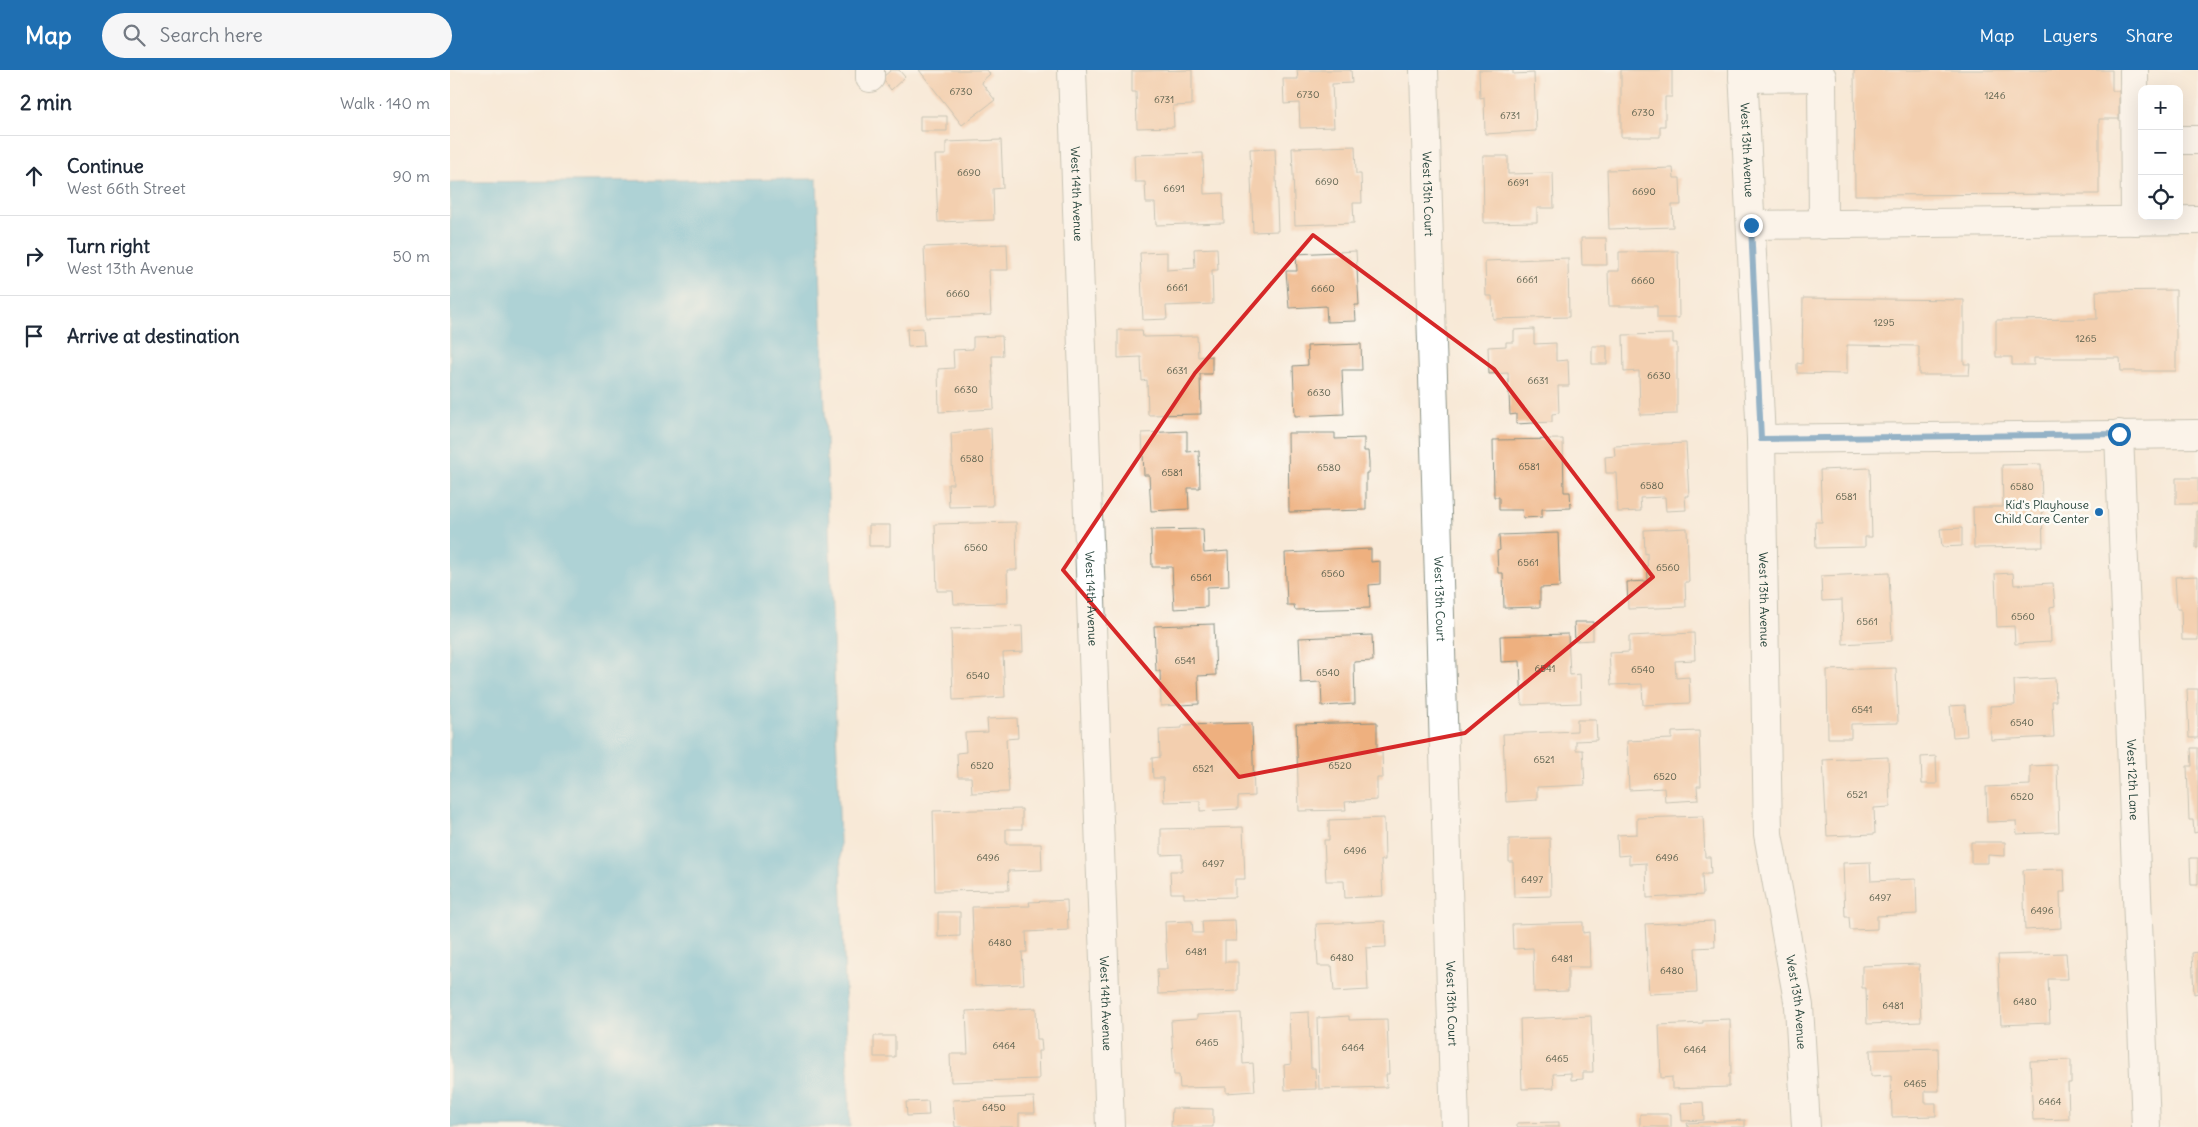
<!DOCTYPE html>
<meta charset="utf-8">
<style>
body{margin:0;font-family:Delius,sans-serif;background:#f6f6f7;color:#1f2937}
.controls{position:absolute;right:15px;top:15px;display:grid;overflow:hidden;border-radius:10px;box-shadow:0 5px 20px #0002}
.controls button{width:45px;height:45px;display:grid;place-items:center;padding:0;border:0;border-bottom:1px solid #e0e1e3;background:#fff;color:#1f2937;font:25px sans-serif}
.stop{position:absolute;width:15px;height:15px;margin:-11px;border:4px solid #1f6fb2;border-radius:50%;background:#fff}
.stop.end{background:#1f6fb2;border-color:#fff;box-shadow:0 1px 5px #0008}
.list{margin:0;padding:0;list-style:none}
h2{display:flex;justify-content:space-between;align-items:center;height:65px;margin:0;padding:0 20px;font-size:21px}
h2 small{font-size:16px;font-weight:400;color:#747a83}
.list li{display:grid;grid-template-columns:32px 1fr auto;gap:15px;align-items:center;box-sizing:border-box;height:80px;padding:0 20px;border-top:1px solid #e0e1e3}
.list b{display:block;font-size:19px;white-space:nowrap}
.list p{margin:0;font-size:16px;white-space:nowrap;color:#747a83}
.list em{font-size:16px;font-style:normal;color:#747a83}
.icon{flex:none;width:28px;height:28px;fill:none;stroke:currentColor;stroke-width:2;stroke-linecap:round;stroke-linejoin:round}
.map{position:relative;flex:none;width:1748px;height:1057px;overflow:hidden}
header{display:flex;align-items:center;gap:30px;box-sizing:border-box;height:70px;padding:0 25px;background:#1f6fb2;color:#fff}
header strong{font-size:24px}
nav{display:flex;gap:28px;margin-inline-start:auto;font-size:18px}
.search{width:350px;height:45px;background:#f6f6f7;display:flex;align-items:center;gap:12px;box-sizing:border-box;padding:0 18px;border-radius:28px;color:#747a83;font-size:19px}
main{display:flex}
aside{flex:1;background:#fff}
.map>svg:first-child{display:block}
</style>
<header>
<strong>Map</strong>
<div class="search"><svg class="icon" aria-label="search" viewBox="0 0 24 24"><circle cx="10" cy="10" r="6"/><path d="M15 15l6 6"/></svg>Search here</div>
<nav><a>Map</a><a>Layers</a><a>Share</a></nav>
</header>
<main>
<aside>
<h2>2 min<small>Walk · 140 m</small></h2>
<ul class="list">
<li><svg class="icon" aria-label="ahead" viewBox="0 0 24 24"><path d="M12 20V5M6 11l6-6 6 6"/></svg><div><b>Continue</b><p>West 66th Street</p></div><em>90 m</em></li>
<li><svg class="icon" aria-label="right" viewBox="0 0 24 24"><path d="M7 20v-9h11M14 6l5 5-5 5"/></svg><div><b>Turn right</b><p>West 13th Avenue</p></div><em>50 m</em></li>
<li><svg class="icon" aria-label="arrive" viewBox="0 0 24 24"><path d="M6 21V4h12l-3 4 3 4H6"/></svg><div><b>Arrive at destination</b></div></li>
</ul>
</aside>
<div class="map">
<svg width="1748" height="1057" viewBox="0 0 1748 1057">
<rect width="100%" height="100%" fill="#fdfcf7"/>
<filter id="ink" filterUnits="userSpaceOnUse"><feTurbulence type="fractalNoise" baseFrequency=".02" numOctaves="2"/><feDisplacementMap in="SourceGraphic" scale="10" xChannelSelector="R" yChannelSelector="G"/><feConvolveMatrix kernelMatrix="1 2 1 2 8 2 1 2 1" color-interpolation-filters="sRGB"/></filter>
<filter id="wash" filterUnits="userSpaceOnUse"><feTurbulence type="fractalNoise" baseFrequency=".0096" numOctaves="4" result="noise"/><feDisplacementMap in="SourceGraphic" scale="20" xChannelSelector="R" yChannelSelector="G"/><feGaussianBlur stdDeviation="1.12" result="paint"/><feColorMatrix in="noise" values="0 0 0 0 0 0 0 0 0 0 0 0 0 0 0 0 0 1.4 0 .05"/><feComposite in="paint" operator="in"/></filter>
<g filter="url(#wash)">
<rect width="100%" height="100%" fill="#f8e9d7"/>
<path fill="#54b5d2" stroke="#3a7983" d="M367,109L400,1057H0V112Z"/>
<g id="blocks">
<path fill="#eeb07f" d="M441,0H449L455,7L441,20L432,8Z
M469,0H537L540,4L531,12L545,30L512,55Z
M742,0V35L723,36L724,57L687,58L686,22H682V1Z
M847,0H901L902,13L882,14L884,57L850,58L849,33L834,34L833,9H848Z
M1029,0H1063V4L1084,3L1086,61L1035,64L1034,27L1030,28Z
M1171,0H1222V27H1215V56H1210V67H1171Z
M1404,0H1662V21H1669V49H1649V124L1405,125Z
M470,46H497V61H470Z
M551,70L553,118L543,119L544,150L488,152L485,85H496V72Z
M905,76L906,104H911L912,133H903L904,153L845,155L842,78Z
M825,78L828,161L803,162L800,79Z
M753,83L754,124L773,123L774,153L706,155L705,133H696L695,112H685L684,85Z
M1033,86H1058V104L1103,103L1104,138H1087V152L1034,153Z
M1223,98L1224,108H1230L1231,135H1222L1223,157L1159,159L1157,100Z
M1131,168H1156L1157,195H1132Z
M557,174L558,200H539L541,245L477,248L474,177Z
M767,178L768,200H762L763,234L716,236L717,249L693,250L690,183L717,182V200L745,198L744,179Z
M906,181L909,235H905L906,251L877,252L876,236L839,238L836,201H847L846,184Z
M1228,181L1229,248H1207V236H1159L1158,201H1169V182Z
M1118,188L1119,247L1043,249L1042,226H1036L1035,191Z
M1726,220V301H1671L1670,288H1584V295H1562V287H1546V250L1647,249L1646,221Z
M1353,228L1514,230V294H1520L1519,305H1469V276L1397,275V304L1347,303V293L1352,294Z
M473,258L474,276L458,277L457,259Z
M1084,259V274L1106,273V291L1118,290L1119,316H1108L1109,343L1102,344V352L1066,354V344L1060,345L1058,303L1039,304L1038,277L1056,276V272H1064V260Z
M668,260H692L693,267L747,266L748,287L762,286V304H750L751,344L698,345L697,310L692,311L691,287L668,288Z
M1223,264V273H1227V344L1190,345L1189,301L1174,302L1173,265Z
M552,266L553,286H542L544,339L489,342L488,299L504,298L503,280L523,279V267Z
M911,274L912,300H892L894,344L845,346L843,296L858,295L857,276Z
M1142,276H1157V294H1142Z
M541,358L543,436L499,437L498,414H503L501,363Z
M737,361V382L749,381L750,418H738L739,439L701,441L699,405H694L692,363Z
M838,363H885V369L914,368V381H918L919,392V403H916V440L839,442Z
M1113,369L1114,422H1120L1121,438L1092,439V447L1073,448L1072,440H1049V427H1044L1043,370Z
M1236,373L1239,426H1235L1236,440L1216,441L1215,427L1190,428L1191,441L1168,442L1166,403H1156L1155,387L1165,386L1164,376Z
M1591,394L1593,477L1524,478L1523,437H1553L1552,395Z
M1420,398L1422,467H1415V477L1366,478L1365,452H1372L1370,400Z
M1726,408H1748V434H1726Z
M1746,441H1748V478H1746Z
M566,452L567,500H557L558,533L504,534L503,521H487L485,454Z
M419,455H440V476H419Z
M1237,458L1239,512H1235L1236,537L1178,539L1177,512L1198,511L1197,483L1195,484L1194,460Z
M1512,458V476L1492,477L1490,459Z
M753,459L754,483L778,481L779,516L757,517V537L724,539L722,497H702L701,460Z
M1108,463L1110,517L1090,518V537L1054,538L1053,503H1048L1047,481L1050,480L1049,465Z
M921,479V492L930,491V514L919,515L920,538L845,540L844,535H837L835,483Z
M1439,503L1442,571L1393,574L1392,530L1372,531L1371,506Z
M1563,503L1564,515L1603,513L1605,536L1600,537L1601,572L1565,574L1564,556L1547,557L1545,504Z
M1748,506V570H1732L1731,539H1727L1725,507Z
M1124,552H1143V570L1125,571Z
M764,554L766,605L748,606L749,634L711,636L710,601H706L704,556Z
M572,556L573,582L553,583L555,627L503,630L501,559Z
M1244,563L1245,590L1225,591L1226,608L1239,607L1240,633L1193,635L1192,614L1161,615L1159,583L1179,582V566Z
M1118,564L1120,605L1130,604L1131,633L1072,635L1070,591L1051,592L1050,566Z
M922,565L923,591L904,592L905,634L872,636L871,612L851,613L849,568Z
M1446,598L1448,653L1401,654V668H1378L1377,600Z
M1605,608L1606,631H1602L1604,667L1541,670L1540,636L1565,635L1564,610Z
M1737,619H1748V668H1739Z
M1515,635L1517,666L1503,667L1500,636Z
M567,648L568,668L556,669L559,722L522,723L521,707H508L507,683L516,682L515,663L538,662L537,649Z
M1127,650H1146L1147,670L1126,671V680H1133L1135,715L1087,717V730L1056,732L1053,664L1127,661Z
M927,652V682H932L933,708H927V730L895,732L896,740L849,741L846,654Z
M802,653L804,726L788,727V739L750,741V731L714,732L713,708H703L702,688L710,687L709,659L732,658V655Z
M1249,661L1251,716H1247L1248,730L1215,732L1214,718L1179,720L1177,671L1222,669V662Z
M1741,678H1748V762L1744,763L1743,750H1739L1737,696H1742Z
M1486,686L1487,714H1472L1471,687Z
M1438,687L1440,737L1424,738L1425,764L1377,766L1373,690Z
M1607,695L1609,762L1567,764L1566,751L1537,752L1536,717L1580,715V696Z
M572,739V759H556V774H591L592,800L558,801L559,820L485,821L483,741Z
M1253,746L1255,787H1260L1261,804H1252L1253,825L1197,828L1196,793L1179,794V785L1168,786L1167,765L1187,764V748Z
M934,748L935,790H931L933,826L895,828L894,811H876L874,770H879V750Z
M793,757L795,809H785V827L734,828V823H721L720,801H732V784L711,785V759Z
M1100,768L1101,826L1064,827L1063,792H1059V769Z
M1521,772H1555V786L1538,785V793H1521Z
M1740,788H1748V815H1741Z
M1420,792L1421,811L1466,809L1467,844L1427,846V859L1400,860L1399,847H1395L1393,793Z
M1614,799L1615,822H1610L1611,858L1575,860L1573,800Z
M617,830L618,860L576,862L577,882H572L574,914L525,916L522,837L580,836L579,832Z
M488,842H510V866L488,867Z
M785,850L786,871H775V892H788V921L708,924L707,899H717L715,852L742,851L743,863H753L752,851Z
M935,851L936,877L916,878L918,920L884,922L882,896H868L866,854Z
M1264,851L1265,877L1245,878L1247,922L1199,924L1195,854Z
M1133,852V863L1139,862L1140,897H1118V921L1084,922L1083,878L1063,879L1062,854Z
M1748,882V923L1744,924L1742,883Z
M1616,883L1618,909H1598L1600,953L1551,955L1548,885Z
M1469,894L1471,952L1417,954L1416,918H1412V896Z
M586,938L587,969H591L592,981H588L589,1009L501,1012L500,984H518L516,941Z
M859,942L861,998H865L866,1019L835,1020L834,995L841,994L839,943Z
M791,943L793,994L803,993L805,1021L776,1023V1017L730,1018L729,1005H724L721,951L747,949V945Z
M899,946V950L937,949L939,1004H936L937,1017L869,1019L867,948Z
M1141,946L1143,1002H1133V1009L1121,1010V1003L1103,1004L1104,1018L1072,1019L1070,949Z
M1280,949L1281,1004H1279V1017L1222,1019V1007L1211,1008L1209,955L1253,953V950Z
M424,966H445V987H424Z
M1488,978L1489,1021H1475V1033H1486V1046L1442,1047L1441,1005L1421,1006L1420,980Z
M1621,990V1013H1618L1619,1049L1583,1050L1580,991Z
M584,1027L585,1043H569V1057H505L503,1030Z
M478,1031L479,1045L457,1046L456,1032Z
M1253,1032L1254,1050L1232,1051L1231,1033Z
M722,1038L763,1039V1057H721Z
M1190,1044H1221V1057H1190Z
M1295,1050V1057H1238L1237,1053Z
M1109,1052V1057H1067V1053Z"/>
</g>
</g>
<g filter="url(#ink)">
<use href="#blocks" fill-opacity="0" stroke="#8c9386" stroke-width="1"/>
<g fill="none" stroke-linecap="round" stroke-linejoin="round">
<g stroke="#8c9386" stroke-width="30">
<g id="minor">
<path d="M420,0V8"/>
<path id="s1" d="M622,0L660,1057"/>
<path id="s2" d="M974,0L1005,1057"/>
<path id="s3" d="M1293,0L1311,369L1318,764L1349,936L1356,1057"/>
<path d="M1684,0L1685,151"/>
<path d="M1293,8L1372,7L1373,155"/>
<path d="M1729,70H1748"/>
<path d="M1301,155L1748,150"/>
<path id="s4" d="M1669,364L1696,1057"/>
<path d="M1311,369L1748,364"/>
</g>
</g>
<use href="#minor" stroke="#fff" stroke-width="28"/>
</g>
</g>
<g fill="none" stroke-linecap="round" stroke-linejoin="round" filter="url(#ink)">
<path stroke="#1f6fb2" stroke-width="6" d="M1301,155L1311,369L1669,364"/>
</g>
<path d="M0 0H1748V1057H0ZM863,165L1044,299L1203,507L1015,663L789,707L613,500L745,303Z" fill="#f8e9d7" fill-opacity=".55" fill-rule="evenodd"/>
<path fill="none" stroke="#d62828" stroke-width="4" stroke-linejoin="round" d="M863,165L1044,299L1203,507L1015,663L789,707L613,500L745,303Z"/>
<circle fill="#1f6fb2" stroke="#fdfcf7" stroke-width="2" cx="1649" cy="442" r="5"/>
<g text-anchor="middle" stroke-width="5" stroke-linejoin="round" paint-order="stroke">
<g font-size="10" fill="#535a47">
<text x="511" y="25">6730</text>
<text x="858" y="28">6730</text>
<text x="1545" y="29">1246</text>
<text x="714" y="33">6731</text>
<text x="1193" y="46">6730</text>
<text x="1060" y="49">6731</text>
<text x="519" y="106">6690</text>
<text x="877" y="115">6690</text>
<text x="1068" y="116">6691</text>
<text x="724" y="122">6691</text>
<text x="1194" y="125">6690</text>
<text x="1077" y="213">6661</text>
<text x="1193" y="214">6660</text>
<text x="727" y="221">6661</text>
<text x="873" y="222">6660</text>
<text x="508" y="227">6660</text>
<text x="1434" y="256">1295</text>
<text x="1636" y="272">1265</text>
<text x="727" y="304">6631</text>
<text x="1209" y="309">6630</text>
<text x="1088" y="314">6631</text>
<text x="516" y="323">6630</text>
<text x="869" y="326">6630</text>
<text x="522" y="392">6580</text>
<text x="1079" y="400">6581</text>
<text x="879" y="401">6580</text>
<text x="722" y="406">6581</text>
<text x="1202" y="419">6580</text>
<text x="1572" y="420">6580</text>
<text x="1396" y="430">6581</text>
<text x="526" y="481">6560</text>
<text x="1078" y="496">6561</text>
<text x="1218" y="501">6560</text>
<text x="883" y="507">6560</text>
<text x="751" y="511">6561</text>
<text x="1573" y="550">6560</text>
<text x="1417" y="555">6561</text>
<text x="735" y="594">6541</text>
<text x="1095" y="602">6541</text>
<text x="1193" y="603">6540</text>
<text x="878" y="606">6540</text>
<text x="528" y="609">6540</text>
<text x="1412" y="643">6541</text>
<text x="1572" y="656">6540</text>
<text x="1094" y="693">6521</text>
<text x="532" y="699">6520</text>
<text x="890" y="699">6520</text>
<text x="753" y="702">6521</text>
<text x="1215" y="710">6520</text>
<text x="1407" y="728">6521</text>
<text x="1572" y="730">6520</text>
<text x="905" y="784">6496</text>
<text x="538" y="791">6496</text>
<text x="1217" y="791">6496</text>
<text x="763" y="797">6497</text>
<text x="1082" y="813">6497</text>
<text x="1430" y="831">6497</text>
<text x="1592" y="844">6496</text>
<text x="550" y="876">6480</text>
<text x="746" y="885">6481</text>
<text x="892" y="891">6480</text>
<text x="1112" y="892">6481</text>
<text x="1222" y="904">6480</text>
<text x="1575" y="935">6480</text>
<text x="1443" y="939">6481</text>
<text x="757" y="976">6465</text>
<text x="554" y="979">6464</text>
<text x="903" y="981">6464</text>
<text x="1245" y="983">6464</text>
<text x="1107" y="992">6465</text>
<text x="1465" y="1017">6465</text>
<text x="1600" y="1035">6464</text>
<text x="544" y="1041">6450</text>
</g>
<g font-size="12" fill="#1f3d34" stroke="#fdfcf7">
<text dy="4" stroke="none"><textPath href="#s3" startOffset="80">West 13th Avenue</textPath></text>
<text dy="4" stroke="none"><textPath href="#s1" startOffset="124">West 14th Avenue</textPath></text>
<text dy="4" stroke="none"><textPath href="#s2" startOffset="124">West 13th Court</textPath></text>
<text dy="4" stroke="none"><textPath href="#s1" startOffset="529">West 14th Avenue</textPath></text>
<text dy="4" stroke="none"><textPath href="#s2" startOffset="529">West 13th Court</textPath></text>
<text dy="4" stroke="none"><textPath href="#s3" startOffset="530">West 13th Avenue</textPath></text>
<text dy="4" stroke="none"><textPath href="#s4" startOffset="346">West 12th Lane</textPath></text>
<text dy="4" stroke="none"><textPath href="#s3" startOffset="935">West 13th Avenue</textPath></text>
<text dy="4" stroke="none"><textPath href="#s1" startOffset="934">West 14th Avenue</textPath></text>
<text dy="4" stroke="none"><textPath href="#s2" startOffset="934">West 13th Court</textPath></text>
</g>
<g font-size="12" fill="#1f3d34" stroke="#fdfcf7" text-anchor="end">
<text x="1639" y="439">Kid's Playhouse<tspan x="1639" dy="14">Child Care Center</tspan></text>
</g>
</g>
</svg>
<div class="controls">
<button>+</button>
<button>−</button>
<button><svg class="icon" aria-label="locate" viewBox="0 0 24 24"><circle cx="12" cy="12" r="6"/><path d="M12 2v4M12 18v4M2 12h4M18 12h4"/></svg></button>
</div>
<div class="stop" style="left:1669px;top:364px"></div>
<div class="stop end" style="left:1301px;top:155px"></div>
</div>
</main>
